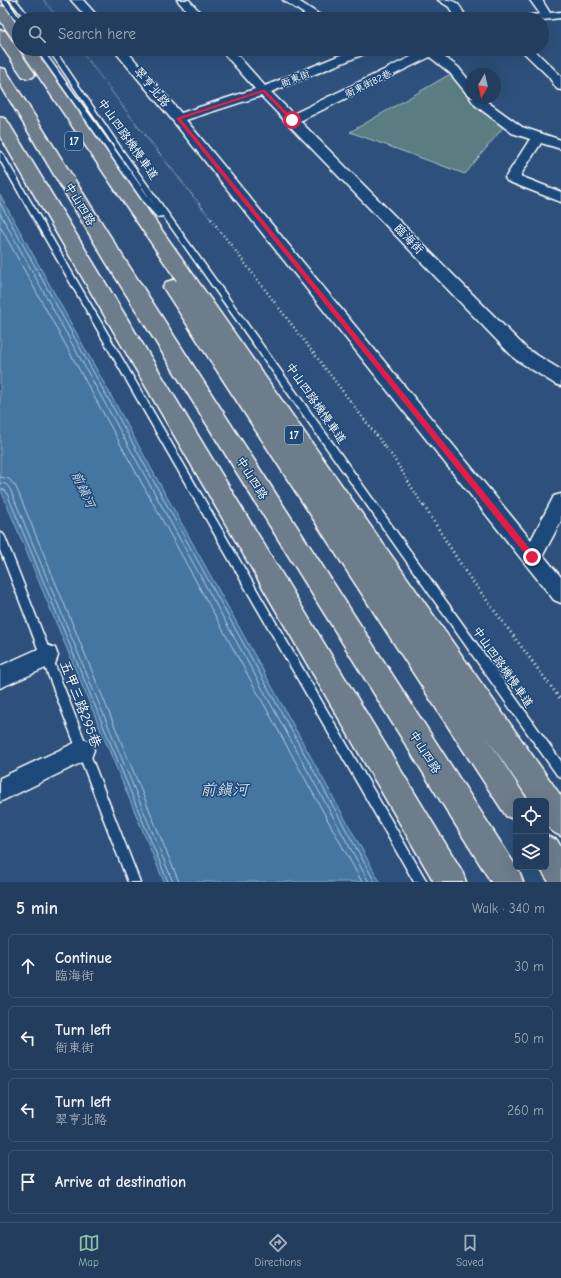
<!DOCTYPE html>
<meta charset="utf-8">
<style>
body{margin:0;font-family:"Comic Neue","LXGW WenKai TC",sans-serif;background:#2a4463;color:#f1f3f6}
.controls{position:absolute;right:12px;bottom:12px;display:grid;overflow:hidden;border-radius:6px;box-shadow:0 4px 16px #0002}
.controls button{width:36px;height:36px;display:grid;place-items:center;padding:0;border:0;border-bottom:1px solid #3f5672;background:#223d5d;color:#f1f3f6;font:20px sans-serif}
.compass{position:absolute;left:465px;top:68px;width:36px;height:36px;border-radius:50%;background:#223d5d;box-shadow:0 4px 16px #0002;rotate:188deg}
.stop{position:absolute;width:12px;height:12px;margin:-9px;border:3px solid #e11d48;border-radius:50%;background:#fff}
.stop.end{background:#e11d48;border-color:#fff;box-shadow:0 1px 4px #0008}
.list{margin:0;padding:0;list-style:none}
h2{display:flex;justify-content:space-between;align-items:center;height:52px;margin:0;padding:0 16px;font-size:17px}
h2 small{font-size:13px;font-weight:400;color:#a2aebc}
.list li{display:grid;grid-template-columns:26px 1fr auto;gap:12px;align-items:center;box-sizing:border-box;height:64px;margin:0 8px 8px;padding:0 8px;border:1px solid #3f5672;border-radius:6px}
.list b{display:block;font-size:15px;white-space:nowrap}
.list p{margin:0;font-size:13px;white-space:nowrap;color:#a2aebc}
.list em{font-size:13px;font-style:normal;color:#a2aebc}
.icon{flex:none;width:22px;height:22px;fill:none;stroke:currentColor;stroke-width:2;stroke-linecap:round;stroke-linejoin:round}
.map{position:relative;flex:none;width:561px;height:882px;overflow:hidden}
.search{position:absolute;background:#223d5d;box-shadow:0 4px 16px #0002;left:12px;right:12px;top:12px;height:44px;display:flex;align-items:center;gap:10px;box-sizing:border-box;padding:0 14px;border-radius:22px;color:#a2aebc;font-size:15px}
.sheet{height:340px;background:#223d5d}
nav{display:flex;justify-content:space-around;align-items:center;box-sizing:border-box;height:56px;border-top:1px solid #3f5672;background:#223d5d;font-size:11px;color:#a2aebc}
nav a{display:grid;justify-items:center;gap:2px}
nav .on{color:#8abfa5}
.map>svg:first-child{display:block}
</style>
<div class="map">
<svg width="561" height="882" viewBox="0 0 561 882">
<rect width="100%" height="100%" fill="#2d517c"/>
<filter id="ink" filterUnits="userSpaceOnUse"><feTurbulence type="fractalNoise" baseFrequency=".025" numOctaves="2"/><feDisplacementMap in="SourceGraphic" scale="8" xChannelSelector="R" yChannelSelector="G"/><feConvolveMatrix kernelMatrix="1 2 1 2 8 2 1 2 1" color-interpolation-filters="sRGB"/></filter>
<g filter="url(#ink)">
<path fill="#5a7d82" stroke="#acbec0" d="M452,73L471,101L505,125L465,174L350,132Z"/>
<path fill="#4576a2" stroke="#8fadc7" d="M0,195L380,882H164L0,488Z"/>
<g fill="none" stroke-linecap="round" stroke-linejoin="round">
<path stroke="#b5c8da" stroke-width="1" d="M0,203L375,882
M0,213L369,882
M0,226L362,882
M0,477L9,479L16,487L179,882
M0,483L6,484L10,489L173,882
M0,488L6,491L168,882"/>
<g stroke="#fff" stroke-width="3">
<path id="lane" d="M1,0H7L20,19H19V23L17,22Z
M10,0H16L31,19H25Z
M36,49H42L155,206L48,49H54L121,148L561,761V777L557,775L163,216L157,217L146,205Z
M0,152L3,154L427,882H414L0,160Z
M0,533L3,534L5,537L140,882H128L0,550Z"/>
</g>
<g stroke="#fff" stroke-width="3">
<path id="street" d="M71,0H83L100,19H88Z
M177,0H189L206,19H194Z
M283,0H297L326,19H312Z
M438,0C458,0 458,2 467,19H455L449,7Z
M530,0H542L550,13L561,12V18L542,20L512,19L514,17L540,14Z
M113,49H125L181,113L255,89L220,49H232L265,86L355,49H371L369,52L271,92L293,114L423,51L421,49H452L450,52L440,54L458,67L471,83V95L467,94L450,73L430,57L300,121L527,349L561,370V386L555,384L515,359L261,96L186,120L531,540L554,496L561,494V521L543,555L561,577V603L554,600L173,121Z
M520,49H533L559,74L561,77V90L557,89L548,76Z
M471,96V98H482L522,127L561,140V149L541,143L520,176L561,192V202L507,181L505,178L530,139L512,133L475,105L470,98Z
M47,645L55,648L58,656L55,664L0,688V666Z
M83,739L91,742L94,750L91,758L0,802V778Z"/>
</g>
<g stroke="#fff" stroke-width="3">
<path id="primary" d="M0,6L5,7L19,28V42L14,41L0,20Z
M0,30L5,31L33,71L35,74L33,77L28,78L23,77L0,44Z
M20,49H34L561,796V836C542,828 546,819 546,801H530L487,738L528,801H516V820L506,816L166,292L163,287L166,282L173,280L177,281Z
M0,68L5,69L7,72L120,252L519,871L523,882H491L106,262L0,84Z
M0,117L6,119L8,122L462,871L466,882H434L0,136Z
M546,836L557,840L561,847V882H549L539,867H546Z"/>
</g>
<path stroke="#fff" stroke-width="2" stroke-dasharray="0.5 2" stroke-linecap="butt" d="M44,0L58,19
M80,49L130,116L212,220"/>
<path stroke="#fff" stroke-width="2.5" stroke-dasharray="1 3" stroke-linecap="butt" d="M211,219L393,457L424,507"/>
<path stroke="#fff" stroke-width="3" stroke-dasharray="1 3.5" stroke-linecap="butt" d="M424,506L465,571L561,700"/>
<use href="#lane" fill="#1f4a7a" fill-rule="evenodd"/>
<use href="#street" fill="#1f4a7a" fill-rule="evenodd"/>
<use href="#primary" fill="#6d7d8c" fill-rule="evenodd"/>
</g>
</g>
<path fill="#e11d48" d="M262,90H265L294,119V121H291L263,92L181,119L535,555V559H529L176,118Z"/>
<g text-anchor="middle" stroke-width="3" stroke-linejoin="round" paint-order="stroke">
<g font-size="10" fill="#fff" stroke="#1f4a7a">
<text transform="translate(295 78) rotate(-22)" y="4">衙東街</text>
<text transform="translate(368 83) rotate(-26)" y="4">衙東街82巷</text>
</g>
<g fill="#1f4a7a" stroke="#bcc9d7" stroke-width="1">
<rect x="65" y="132" width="18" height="18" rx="3"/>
<rect x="285" y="426" width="18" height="18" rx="3"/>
</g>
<g font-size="11" font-weight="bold" fill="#fff">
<text x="74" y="145">17</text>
<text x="294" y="439">17</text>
</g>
<g font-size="12" fill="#fff" stroke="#1f4a7a">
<text transform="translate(152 87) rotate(50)" y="4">翠亨北路</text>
<text transform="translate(128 139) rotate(55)" y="4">中山四路機慢車道</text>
<text transform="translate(80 204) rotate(59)" y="4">中山四路</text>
<text transform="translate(409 239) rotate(46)" y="4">臨海街</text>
<text transform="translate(316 403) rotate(55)" y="4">中山四路機慢車道</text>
<text transform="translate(252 478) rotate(58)" y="4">中山四路</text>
<text transform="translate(503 667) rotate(55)" y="4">中山四路機慢車道</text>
<text transform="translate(425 752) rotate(58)" y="4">中山四路</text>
</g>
<g font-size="13" font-style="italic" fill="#d0dde8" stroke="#1f4a7a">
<text transform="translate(84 489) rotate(65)" y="5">前鎮河</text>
</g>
<g font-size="14" fill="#fff" stroke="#1f4a7a">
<text transform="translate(81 704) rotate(69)" y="5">五甲三路295巷</text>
</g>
<g font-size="16" font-style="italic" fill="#d0dde8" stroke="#1f4a7a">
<text x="224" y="795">前鎮河</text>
</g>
</g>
</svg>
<div class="controls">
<button><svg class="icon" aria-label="locate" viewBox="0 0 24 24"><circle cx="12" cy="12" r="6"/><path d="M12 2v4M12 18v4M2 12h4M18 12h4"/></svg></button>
<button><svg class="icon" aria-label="layers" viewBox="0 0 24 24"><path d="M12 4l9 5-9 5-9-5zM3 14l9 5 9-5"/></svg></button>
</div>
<svg class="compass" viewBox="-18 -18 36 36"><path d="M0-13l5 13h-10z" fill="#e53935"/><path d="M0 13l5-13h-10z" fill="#a2aebc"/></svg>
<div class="stop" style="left:292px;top:120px"></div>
<div class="stop end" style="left:532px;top:557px"></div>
<div class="search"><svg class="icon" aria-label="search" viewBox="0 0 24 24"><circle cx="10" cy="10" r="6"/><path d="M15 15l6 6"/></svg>Search here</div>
</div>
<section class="sheet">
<h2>5 min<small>Walk · 340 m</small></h2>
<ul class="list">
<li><svg class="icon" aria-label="ahead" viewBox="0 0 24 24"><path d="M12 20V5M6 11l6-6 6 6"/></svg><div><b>Continue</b><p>臨海街</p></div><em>30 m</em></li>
<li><svg class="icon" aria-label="left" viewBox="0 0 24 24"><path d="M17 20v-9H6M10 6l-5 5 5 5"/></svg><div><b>Turn left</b><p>衙東街</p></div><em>50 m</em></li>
<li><svg class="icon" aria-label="left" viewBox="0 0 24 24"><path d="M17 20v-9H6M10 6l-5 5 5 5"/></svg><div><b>Turn left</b><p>翠亨北路</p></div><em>260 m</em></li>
<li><svg class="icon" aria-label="arrive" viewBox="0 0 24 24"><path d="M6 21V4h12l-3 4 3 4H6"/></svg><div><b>Arrive at destination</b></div></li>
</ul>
</section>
<nav>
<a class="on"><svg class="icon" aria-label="map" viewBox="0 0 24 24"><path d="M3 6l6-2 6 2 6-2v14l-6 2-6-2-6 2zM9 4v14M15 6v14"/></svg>Map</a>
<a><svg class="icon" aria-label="directions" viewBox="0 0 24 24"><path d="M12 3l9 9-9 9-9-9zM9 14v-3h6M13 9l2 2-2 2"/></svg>Directions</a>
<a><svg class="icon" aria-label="saved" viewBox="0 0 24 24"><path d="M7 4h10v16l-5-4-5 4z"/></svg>Saved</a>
</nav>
